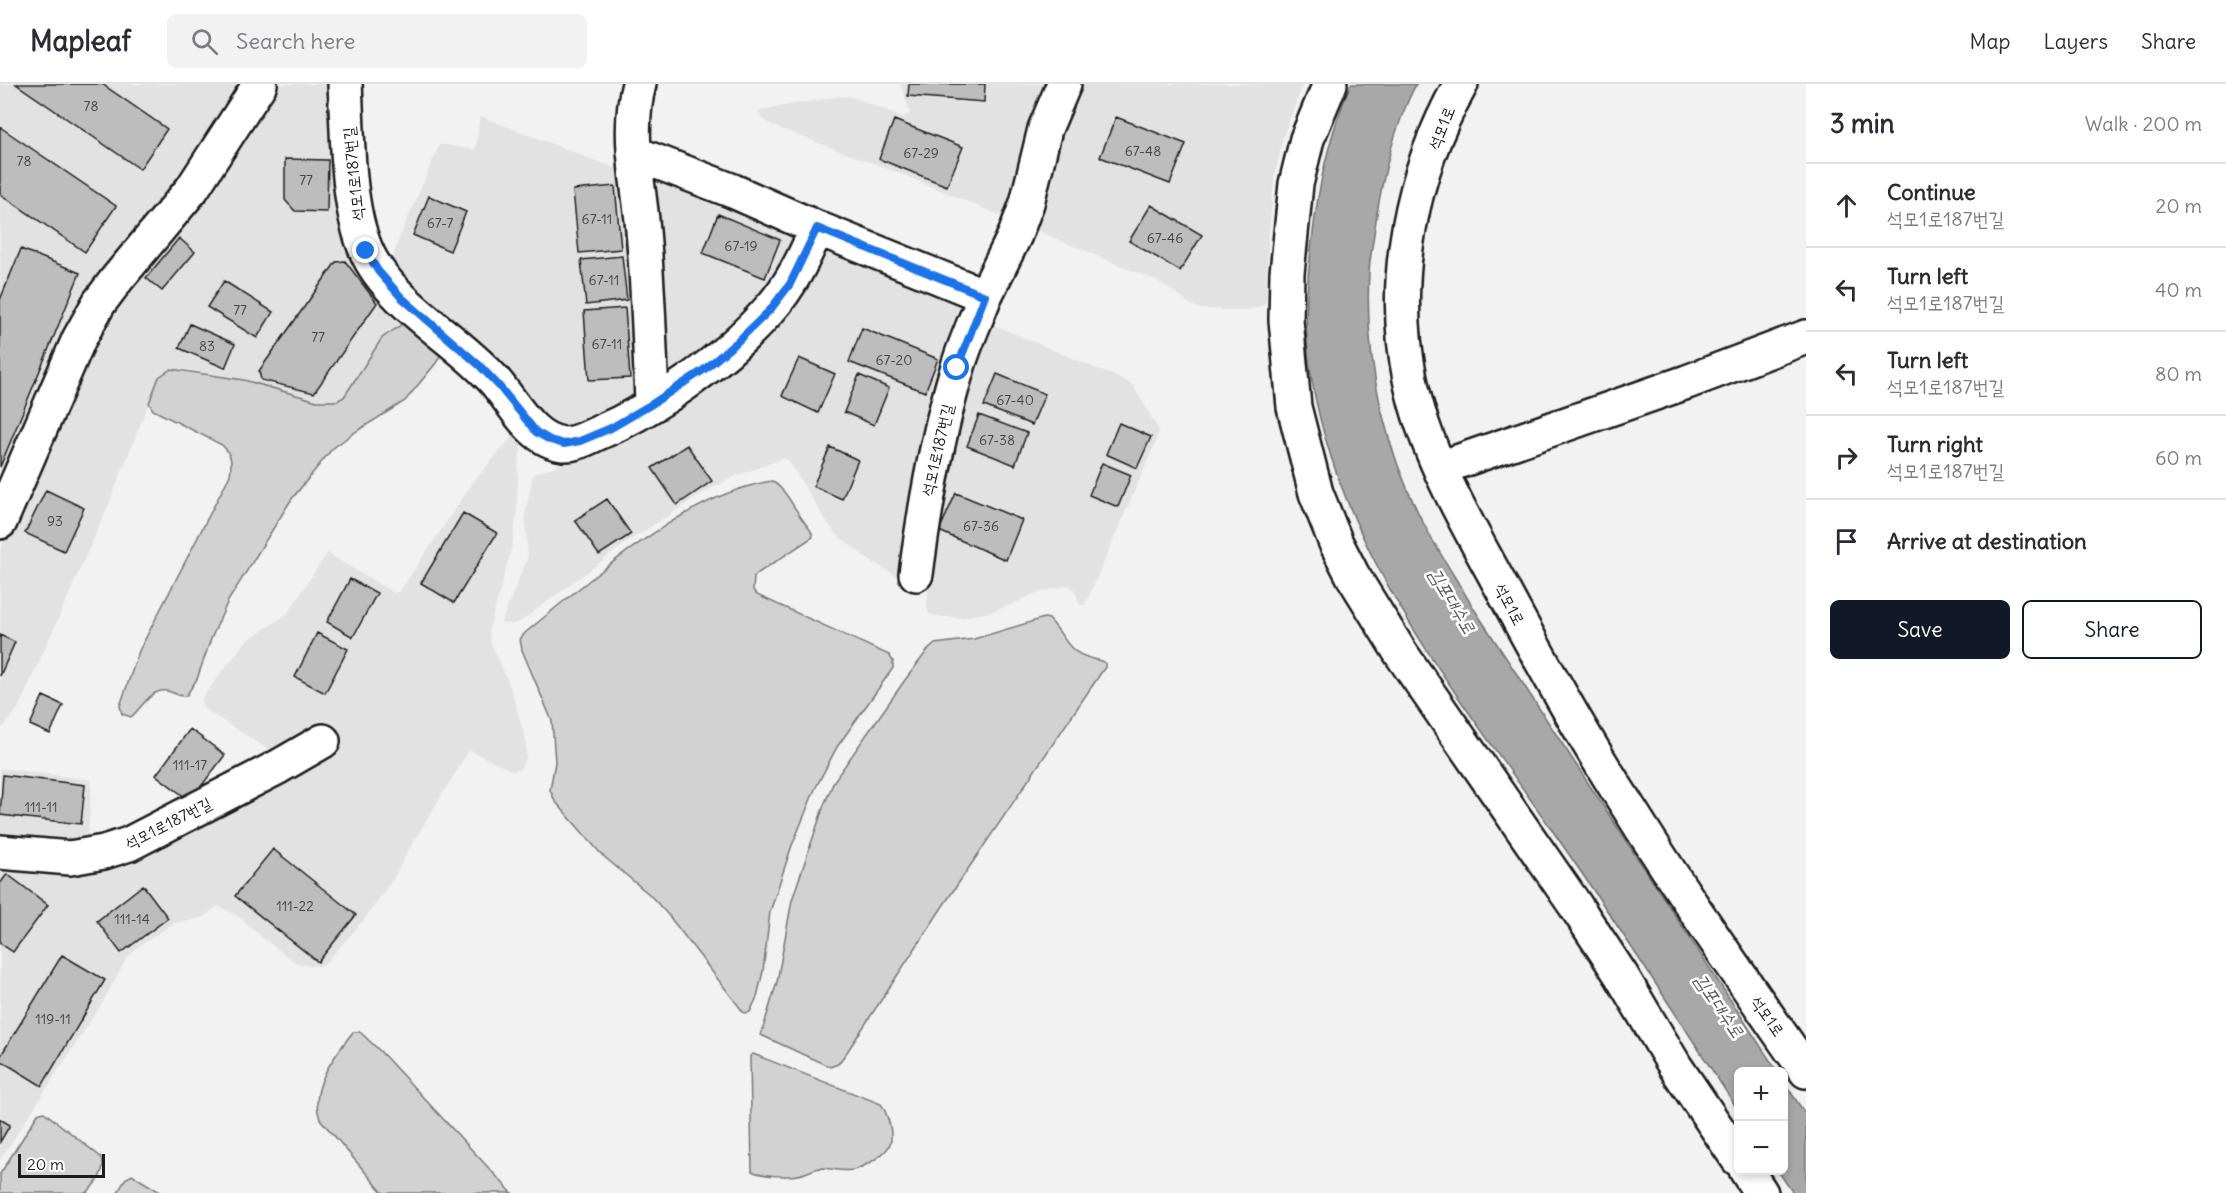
<!DOCTYPE html>
<meta charset="utf-8">
<style>
body{margin:0;font-family:Delius,"Poor Story",sans-serif;background:#f2f2f3;color:#2b2b33}
.controls{position:absolute;right:18px;bottom:18px;display:grid;overflow:hidden;border-radius:9px;box-shadow:0 3px 9px #0003}
.controls button{width:54px;height:54px;display:grid;place-items:center;padding:0;border:0;border-bottom:2px solid #e1e1e2;background:#fff;color:#2b2b33;font:30px sans-serif}
.scale{position:absolute;left:18px;bottom:15px;width:87px;box-sizing:border-box;padding-left:6px;border:3px solid #1c1c1c;border-top:0;font-size:16px;line-height:21px;white-space:nowrap;color:#1c1c1c;-webkit-text-stroke:4px #fff;paint-order:stroke}
.stop{position:absolute;width:18px;height:18px;margin:-14px;border:4px solid #1a73e8;border-radius:50%;background:#fff}
.stop.end{background:#1a73e8;border-color:#fff;box-shadow:0 2px 6px #0008}
.list{margin:0;padding:0;list-style:none}
h2{display:flex;justify-content:space-between;align-items:center;height:78px;margin:0;padding:0 24px;font-size:26px}
h2 small{font-size:20px;font-weight:400;color:#7c7c81}
.list li{display:grid;grid-template-columns:39px 1fr auto;gap:18px;align-items:center;box-sizing:border-box;height:84px;padding:0 24px;border-top:2px solid #e1e1e2}
.list b{display:block;font-size:22px;white-space:nowrap}
.list p{margin:0;font-size:20px;white-space:nowrap;color:#7c7c81}
.list em{font-size:20px;font-style:normal;color:#7c7c81}
.actions{display:flex;gap:12px;padding:18px 24px}
.actions a{flex:1;padding:14px 0;border:2px solid #111827;border-radius:9px;text-align:center;font-size:21px;color:#111827}
.actions .main{background:#111827;color:#fff}
.icon{flex:none;width:33px;height:33px;fill:none;stroke:currentColor;stroke-width:2;stroke-linecap:round;stroke-linejoin:round}
.map{position:relative;flex:none;width:1806px;height:1109px;overflow:hidden}
header{display:flex;align-items:center;gap:36px;box-sizing:border-box;height:84px;padding:0 30px;background:#fff;border-bottom:2px solid #e1e1e2}
header strong{font-size:28px}
nav{display:flex;gap:33px;margin-inline-start:auto;font-size:21px}
.search{width:420px;height:54px;background:#f2f2f3;display:flex;align-items:center;gap:15px;box-sizing:border-box;padding:0 21px;border-radius:9px;color:#7c7c81;font-size:22px}
main{display:flex}
aside{flex:1;background:#fff}
.map>svg:first-child{display:block}
</style>
<header>
<strong>Mapleaf</strong>
<div class="search"><svg class="icon" aria-label="search" viewBox="0 0 24 24"><circle cx="10" cy="10" r="6"/><path d="M15 15l6 6"/></svg>Search here</div>
<nav><a>Map</a><a>Layers</a><a>Share</a></nav>
</header>
<main>
<div class="map">
<svg width="1806" height="1109" viewBox="0 0 1806 1109">
<rect width="100%" height="100%" fill="#f2f2f2"/>
<filter id="ink" filterUnits="userSpaceOnUse"><feTurbulence type="fractalNoise" baseFrequency=".0167" numOctaves="2"/><feDisplacementMap in="SourceGraphic" scale="12" xChannelSelector="R" yChannelSelector="G"/><feConvolveMatrix kernelMatrix="1 2 1 2 8 2 1 2 1" color-interpolation-filters="sRGB"/></filter>
<g filter="url(#ink)">
<path fill="#e2e2e2" d="M0,0H248L0,412Z
M266,0H337L344,120L407,235L388,248L344,313L337,317H317L244,296L183,285L163,289L159,293L108,422L19,623L7,639L0,646V467L16,423L83,266Z
M901,0H1303L1283,53L1274,96L1268,159L1266,219L1260,223L1247,226L1200,225L1190,220L1176,209L1155,196L899,89L773,42L761,34L758,29L761,26L840,12L852,13L903,33L910,29Z
M480,32L625,88L637,313L561,350L389,185L398,157L440,60L475,66Z
M649,89L801,153L757,222L666,297Z
M823,164H829L959,218L966,223L903,492L899,493L869,476L836,450L824,434L788,376L784,374L729,395L705,408L630,456L521,537L514,540L501,539L528,472L525,431L533,390L551,384L587,368Z
M987,238L1128,298L1133,301L1159,347L1156,358L1085,521H1080L1074,505L1069,501L1033,510L1013,520L990,528L960,534L935,532L928,529L927,521L930,487L944,388Z
M518,346L523,352L518,383L517,430L511,466L489,546L490,557L510,602L526,657V674L520,685L513,687L469,666L408,767L393,795L363,837L323,882H310L297,879L283,870L236,831L218,822L202,834L174,839L138,863L127,874L101,921L0,1076V684L92,696L87,762L90,778L277,671L203,624L202,614L245,558L287,530L327,469L394,509L400,507L474,397Z"/>
<path fill="#d2d2d2" stroke="#777" stroke-width="1.5" d="M404,239L427,253L440,265V272L436,279L405,317L352,350L332,365L291,416L228,517L211,555L197,595L186,612C178,613 174,608 167,607C151,604 141,625 131,633L122,630L120,622L139,567L230,391C232,377 232,371 222,361L153,326L149,319L159,293L171,285L244,296L317,317H337L344,313L382,254Z
M772,397C786,406 791,419 800,432C805,440 812,445 813,453L758,489L754,493L753,506L757,511L889,571L893,577V584L837,663L815,705L791,764L770,828L763,887L757,913L750,928L744,929L669,832L650,811L602,771L555,717L550,706L555,678L552,637L522,566L520,555L525,549C590,496 687,409 772,397Z
M1044,534L1049,535C1071,559 1065,570 1102,577L1105,579V583L943,822L847,968L838,980L830,983L761,951L777,898L792,816L824,721L834,697L905,596L927,567L935,560L974,555Z
M353,948H360L380,967L512,1109H383L320,1035C308,1005 335,971 353,948Z
M753,970L881,1020C887,1029 894,1049 890,1060C886,1071 864,1083 853,1086C841,1088 831,1084 820,1084C812,1085 806,1090 798,1091C787,1093 761,1092 752,1087L750,972Z
M44,1028L102,1074C106,1089 96,1098 87,1109H0V1090L38,1030Z
M132,1091L162,1109H118L125,1095Z"/>
<path fill="#a8a8a8" stroke="#707070" stroke-width="1.5" d="M1351,0H1416C1393,45 1382,93 1375,143C1373,158 1370,173 1369,188C1364,281 1386,374 1432,455C1445,478 1460,501 1474,525L1777,987L1738,988V1026C1675,929 1612,831 1545,736C1445,593 1334,458 1309,278C1304,242 1307,193 1312,157C1318,102 1329,50 1351,0Z
M1784,998L1806,1031V1109H1793L1778,1087L1784,1086Z"/>
<path fill="#bdbdbd" stroke="#1c1c1c" stroke-width="1.5" d="M16,0H102L167,45L140,85Z
M909,0H985L984,18L908,12Z
M1116,33L1186,60L1170,100L1100,73Z
M894,36L963,63L947,102L879,75Z
M0,43L116,122L85,168L0,110Z
M285,75L328,76L327,128L295,127L285,116Z
M615,102L621,165L579,169L573,106Z
M429,112L466,128L450,167L413,151Z
M1151,121L1202,151L1180,187L1129,157Z
M718,130L780,156L765,194L703,169Z
M179,154L195,168L162,207L146,194Z
M21,165L80,189L0,383V216Z
M622,172L627,216L586,221L581,176Z
M345,177L377,219L314,309L261,296L259,287L336,178Z
M224,197L273,228L257,254L207,223Z
M625,224L630,294L589,296L584,227Z
M190,240L235,260L225,284L179,264Z
M862,244L938,275L925,308L849,278Z
M799,274L835,290L818,329L782,312Z
M997,290L1045,310L1032,341L984,322Z
M859,291L889,304L874,341L844,328Z
M979,331L1027,349L1015,381L967,362Z
M1119,339L1151,353L1137,384L1106,370Z
M687,361L712,397L677,421L652,384Z
M830,363L858,376L842,415L813,402Z
M1102,379L1131,391L1118,423L1089,411Z
M46,406L84,424L64,467L25,449Z
M956,409L1022,436L1006,476L939,447Z
M607,415L631,450L599,471L575,436Z
M463,429L497,449L454,519L421,499Z
M350,495L377,509L353,553L327,538Z
M317,549L348,565L325,609L295,593Z
M0,551L15,558L0,592Z
M43,612L63,621L50,650L30,641Z
M190,645L225,671L190,717L156,691Z
M3,691L85,701L81,740L0,731Z
M273,765L356,831L318,878L235,812Z
M7,790L48,821L13,868L0,859V800Z
M143,801L168,834L121,869L97,837Z
M62,871L105,896L42,1002L0,976V973Z
M0,1035L10,1041L0,1058Z"/>
<g fill="none" stroke-linecap="round" stroke-linejoin="round">
<g stroke="#1c1c1c" stroke-width="38">
<path id="minor" d="M345,0C348,50 346,119 366,166C373,183 387,200 400,213C429,242 464,264 492,294C513,316 529,356 563,360C575,361 587,354 598,349C657,324 726,275 769,226C791,202 804,174 817,144L985,212L1015,151L1027,119L1045,45L1064,0
M639,0C627,45 637,91 642,136C648,197 650,259 652,320
M1330,0L1307,55L1296,100L1287,189L1286,236L1294,323L1316,409L1336,459L1353,492L1400,568L1575,821L1621,891L1675,982L1738,1075
M1461,0C1411,88 1390,195 1410,295C1425,370 1468,441 1504,508C1544,583 1586,658 1632,729C1687,817 1747,902 1806,987
M634,69L733,107L817,144
M1440,384L1687,298L1806,253
M0,438L79,255L99,219L117,195L192,105L260,0
M916,490C925,421 937,353 957,286C964,261 976,236 985,212
M0,768L70,774L104,768L129,760L278,683L323,657
M1746,1086L1761,1109"/>
</g>
<use href="#minor" stroke="#fff" stroke-width="33"/>
</g>
</g>
<g fill="none" stroke-linecap="round" stroke-linejoin="round" filter="url(#ink)">
<path stroke="#1a73e8" stroke-width="8" d="M366,167L378,187L401,213L479,281L499,302L536,348L550,356L564,360L580,357L611,344L652,320L705,285L737,258L770,226L790,200L817,144L985,212L957,284"/>
</g>
<g text-anchor="middle" stroke-width="5" stroke-linejoin="round" paint-order="stroke">
<g font-size="14" fill="#444">
<text x="91" y="27">78</text>
<text x="1143" y="72">67-48</text>
<text x="921" y="74">67-29</text>
<text x="24" y="82">78</text>
<text x="306" y="101">77</text>
<text x="597" y="140">67-11</text>
<text x="440" y="144">67-7</text>
<text x="1165" y="159">67-46</text>
<text x="741" y="167">67-19</text>
<text x="604" y="201">67-11</text>
<text x="240" y="231">77</text>
<text x="318" y="258">77</text>
<text x="607" y="265">67-11</text>
<text x="207" y="267">83</text>
<text x="894" y="281">67-20</text>
<text x="1015" y="321">67-40</text>
<text x="997" y="361">67-38</text>
<text x="55" y="442">93</text>
<text x="981" y="447">67-36</text>
<text x="190" y="686">111-17</text>
<text x="41" y="728">111-11</text>
<text x="295" y="827">111-22</text>
<text x="132" y="840">111-14</text>
<text x="53" y="940">119-11</text>
</g>
<g font-size="16" fill="#1c1c1c" stroke="#fff">
<text transform="translate(1441 44) rotate(-68)" y="6">석모1로</text>
<text transform="translate(353 90) rotate(-96)" y="6">석모1로187번길</text>
<text transform="translate(937 366) rotate(-77)" y="6">석모1로187번길</text>
<text transform="translate(1510 520) rotate(62)" y="6">석모1로</text>
<text transform="translate(168 739) rotate(-27)" y="6">석모1로187번길</text>
<text transform="translate(1768 932) rotate(55)" y="6">석모1로</text>
</g>
<g font-size="18" font-style="italic" fill="#5b5b5b" stroke="#fff">
<text transform="translate(1452 517) rotate(59)" y="6">김포대수로</text>
<text transform="translate(1719 922) rotate(56)" y="6">김포대수로</text>
</g>
</g>
</svg>
<div class="controls">
<button>+</button>
<button>−</button>
</div>
<div class="scale">20 m</div>
<div class="stop" style="left:957px;top:284px"></div>
<div class="stop end" style="left:366px;top:167px"></div>
</div>
<aside>
<h2>3 min<small>Walk · 200 m</small></h2>
<ul class="list">
<li><svg class="icon" aria-label="ahead" viewBox="0 0 24 24"><path d="M12 20V5M6 11l6-6 6 6"/></svg><div><b>Continue</b><p>석모1로187번길</p></div><em>20 m</em></li>
<li><svg class="icon" aria-label="left" viewBox="0 0 24 24"><path d="M17 20v-9H6M10 6l-5 5 5 5"/></svg><div><b>Turn left</b><p>석모1로187번길</p></div><em>40 m</em></li>
<li><svg class="icon" aria-label="left" viewBox="0 0 24 24"><path d="M17 20v-9H6M10 6l-5 5 5 5"/></svg><div><b>Turn left</b><p>석모1로187번길</p></div><em>80 m</em></li>
<li><svg class="icon" aria-label="right" viewBox="0 0 24 24"><path d="M7 20v-9h11M14 6l5 5-5 5"/></svg><div><b>Turn right</b><p>석모1로187번길</p></div><em>60 m</em></li>
<li><svg class="icon" aria-label="arrive" viewBox="0 0 24 24"><path d="M6 21V4h12l-3 4 3 4H6"/></svg><div><b>Arrive at destination</b></div></li>
</ul>
<div class="actions"><a class="main">Save</a><a>Share</a></div>
</aside>
</main>
